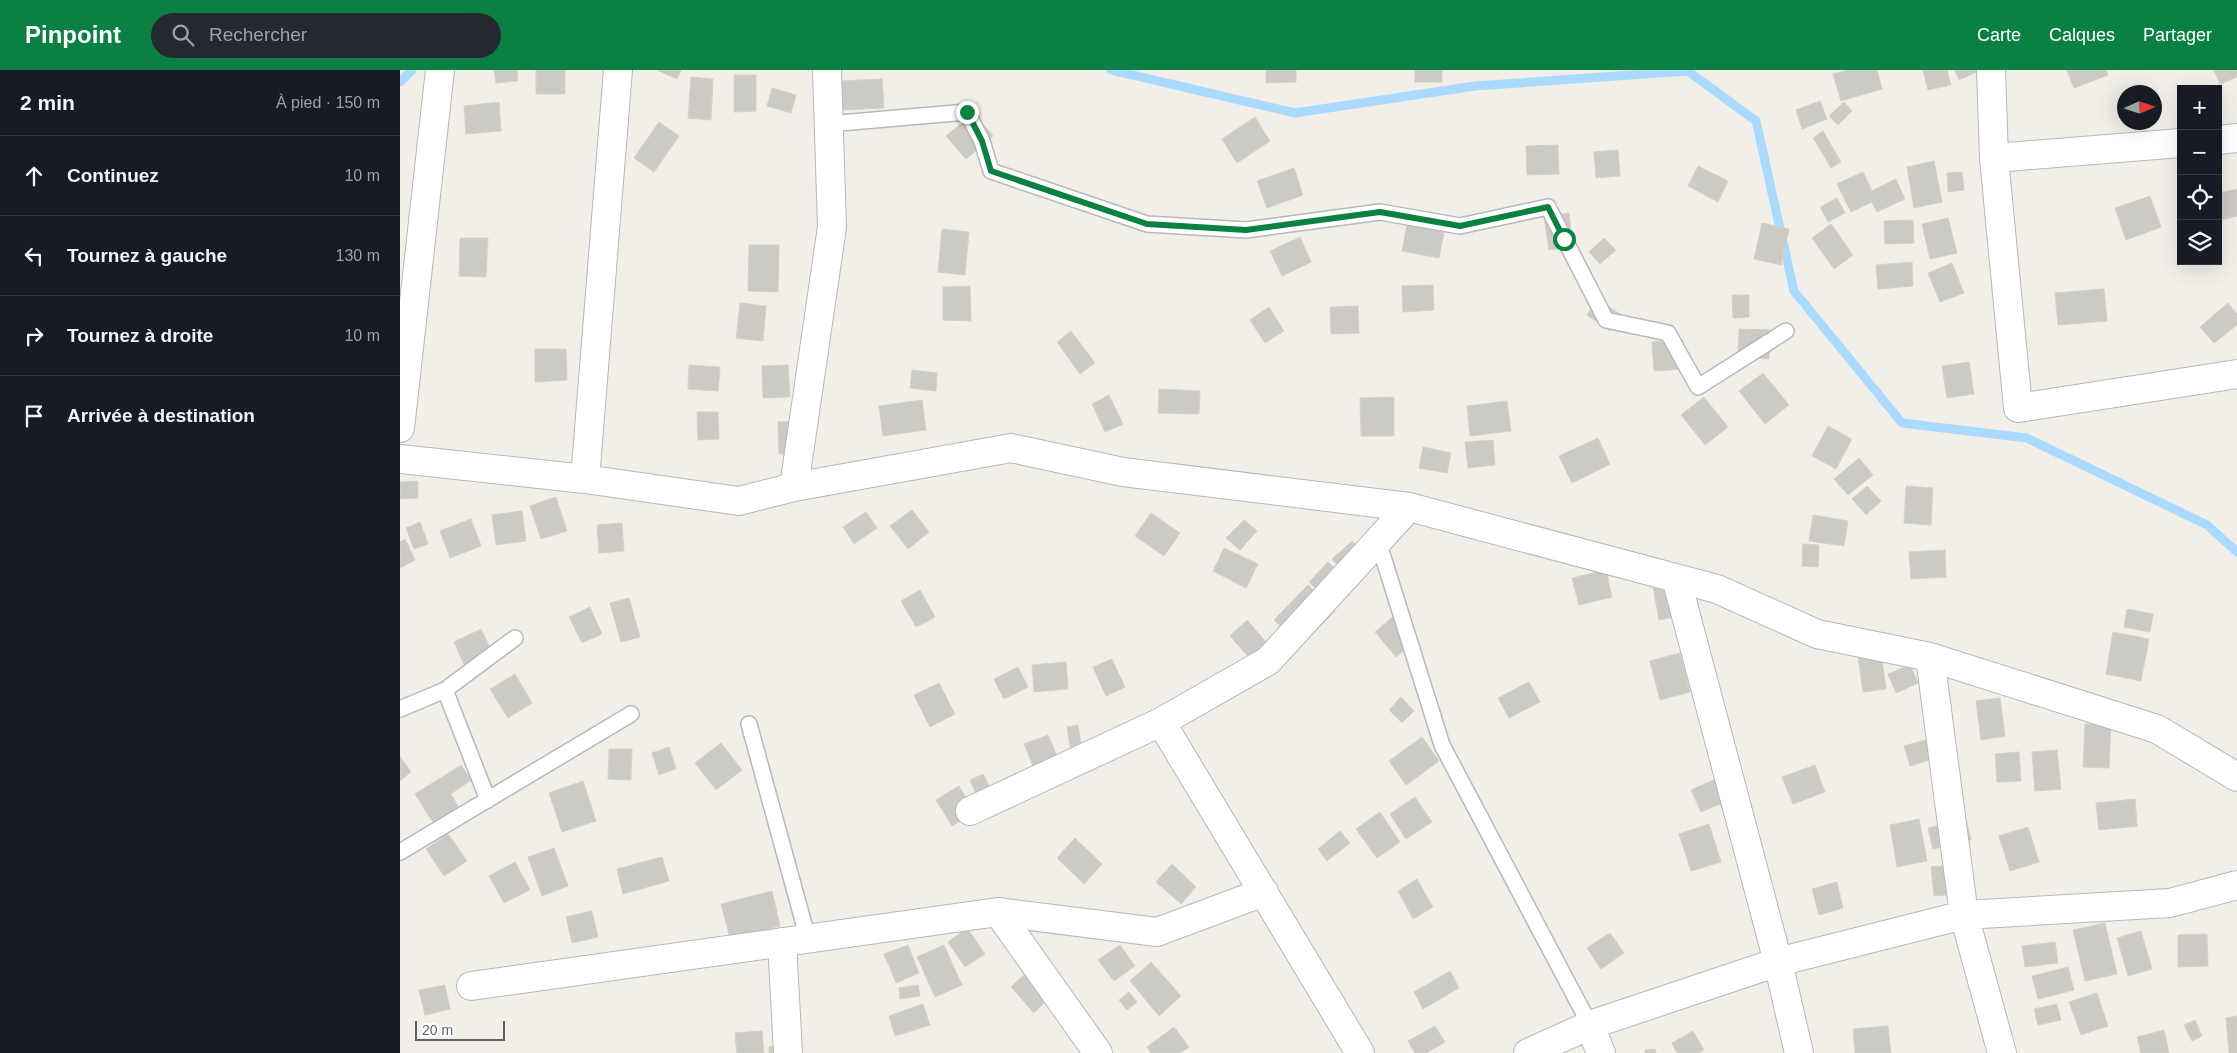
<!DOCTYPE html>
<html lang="fr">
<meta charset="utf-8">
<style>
body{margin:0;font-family:Arial,sans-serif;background:#242831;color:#f1f3f6}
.controls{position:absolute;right:15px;top:15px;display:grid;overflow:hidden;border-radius:0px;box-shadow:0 5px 20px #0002}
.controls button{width:45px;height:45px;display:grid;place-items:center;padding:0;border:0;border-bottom:1px solid #363941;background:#171b24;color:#f1f3f6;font:25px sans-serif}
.compass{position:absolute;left:1717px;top:15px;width:45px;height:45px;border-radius:50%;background:#171b24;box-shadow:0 5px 20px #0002;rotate:87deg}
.scale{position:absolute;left:15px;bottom:12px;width:90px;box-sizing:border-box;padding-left:5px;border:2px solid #5f6368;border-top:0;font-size:14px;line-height:18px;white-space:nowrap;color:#5f6368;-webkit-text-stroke:4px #fff;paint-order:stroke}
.stop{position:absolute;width:15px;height:15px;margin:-11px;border:4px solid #0b8043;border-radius:50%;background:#fff}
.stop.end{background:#0b8043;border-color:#fff;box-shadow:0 1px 5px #0008}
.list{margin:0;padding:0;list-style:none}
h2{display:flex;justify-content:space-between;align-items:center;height:65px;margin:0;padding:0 20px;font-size:21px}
h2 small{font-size:16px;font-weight:400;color:#9ea1a6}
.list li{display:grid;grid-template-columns:32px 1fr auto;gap:15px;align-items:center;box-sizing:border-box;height:80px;padding:0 20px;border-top:1px solid #363941}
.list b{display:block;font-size:19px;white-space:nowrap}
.list em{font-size:16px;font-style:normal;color:#9ea1a6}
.icon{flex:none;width:28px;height:28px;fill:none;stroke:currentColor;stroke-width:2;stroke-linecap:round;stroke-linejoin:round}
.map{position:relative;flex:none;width:1837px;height:983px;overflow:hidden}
header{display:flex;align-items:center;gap:30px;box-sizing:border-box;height:70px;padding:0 25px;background:#0b8043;color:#fff}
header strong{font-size:24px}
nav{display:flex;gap:28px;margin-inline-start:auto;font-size:18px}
.search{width:350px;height:45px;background:#242831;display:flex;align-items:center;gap:12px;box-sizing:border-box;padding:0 18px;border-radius:28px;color:#9ea1a6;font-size:19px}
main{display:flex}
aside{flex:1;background:#171b24}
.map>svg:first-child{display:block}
</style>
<header>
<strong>Pinpoint</strong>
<div class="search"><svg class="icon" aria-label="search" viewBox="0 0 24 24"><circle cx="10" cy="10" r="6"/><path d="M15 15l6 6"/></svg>Rechercher</div>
<nav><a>Carte</a><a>Calques</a><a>Partager</a></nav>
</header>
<main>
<aside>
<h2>2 min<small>À pied · 150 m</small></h2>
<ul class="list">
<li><svg class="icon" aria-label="ahead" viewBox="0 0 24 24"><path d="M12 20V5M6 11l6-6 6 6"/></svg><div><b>Continuez</b></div><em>10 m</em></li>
<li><svg class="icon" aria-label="left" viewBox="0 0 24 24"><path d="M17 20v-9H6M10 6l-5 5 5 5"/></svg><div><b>Tournez à gauche</b></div><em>130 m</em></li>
<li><svg class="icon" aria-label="right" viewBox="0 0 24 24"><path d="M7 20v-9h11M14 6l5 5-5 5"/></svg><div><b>Tournez à droite</b></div><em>10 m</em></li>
<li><svg class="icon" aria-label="arrive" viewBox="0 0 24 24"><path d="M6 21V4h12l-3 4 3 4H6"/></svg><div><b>Arrivée à destination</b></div></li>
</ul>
</aside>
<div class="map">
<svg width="1837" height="983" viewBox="0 0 1837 983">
<rect width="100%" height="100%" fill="#f1efe8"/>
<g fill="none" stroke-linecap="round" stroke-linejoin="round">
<path stroke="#aadaff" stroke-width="9" d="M711,0L895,43L1075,16L1288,1L1356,51L1394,221L1502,353L1627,368L1807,455L1837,482
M0,12L12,0"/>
</g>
<path fill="#cccac5" stroke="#d6d1c6" d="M94,0H117L118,11L96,13Z
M136,0H165V24H136Z
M257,0H281L277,9Z
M866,0H896V12L866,13Z
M1015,0H1042V12H1015Z
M1448,0H1477L1482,19L1441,31L1433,4Z
M1523,0H1547L1551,15L1528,20Z
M1555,0H1581L1559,10Z
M1667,0H1706L1708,5L1674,18Z
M1814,0H1837V7L1820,14Z
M334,5H356V41L334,42Z
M291,7L313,9L311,50L288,48Z
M482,9L484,38L442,40L441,11Z
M372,18L396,25L391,43L367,36Z
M1420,31L1427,49L1402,59L1396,40Z
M99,32L101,61L66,64L64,36Z
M1444,32L1452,41L1438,55L1429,46Z
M574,43L593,66L566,89L546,66Z
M855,47L870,71L837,93L822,69Z
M259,52L279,66L254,102L234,88Z
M1423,61L1441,92L1431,98L1413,68Z
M1158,75L1159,104L1127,105L1126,76Z
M1218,80L1220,106L1196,108L1194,82Z
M1534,91L1542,132L1514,138L1507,97Z
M1298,96L1328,111L1318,132L1288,116Z
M894,98L903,125L867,138L857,111Z
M1463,102L1472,121L1496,109L1505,129L1477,142L1472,132L1451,142L1437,114Z
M1562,102L1564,120L1548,122L1547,103Z
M1837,119V146L1821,150L1818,138V123Z
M1750,126L1761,157L1726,170L1715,138Z
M1437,128L1445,143L1428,152L1420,137Z
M1169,143L1173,177L1149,180L1144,147Z
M1548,148L1557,183L1530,189L1522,154Z
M1008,149L1045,157L1039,188L1002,181Z
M1513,150L1514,173L1485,174L1484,151Z
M1362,153L1389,159L1381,195L1354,189Z
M1431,154L1453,185L1434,199L1412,168Z
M542,159L569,162L565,205L538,202Z
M900,167L911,192L882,206L870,181Z
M60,168H88L86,207L59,206Z
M1204,168L1216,180L1200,194L1189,182Z
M349,175H379L378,222L348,221Z
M1512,192L1513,216L1478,219L1476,195Z
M1552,193L1564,223L1540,232L1528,203Z
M1033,215L1034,240L1003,242L1002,216Z
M570,216L571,251L543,250V217Z
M1704,219L1707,251L1658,255L1655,223Z
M1332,225H1349V247L1333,248Z
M1197,229L1220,244L1210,261L1187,245Z
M340,233L366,236L363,271L336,268Z
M1828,233L1837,244V255L1814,273L1800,257Z
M958,236L959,263L931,264L930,237Z
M869,237L884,261L865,273L850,250Z
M1339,259L1371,260L1369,289L1338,287Z
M671,261L695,293L680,304L657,272Z
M1283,270L1285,299L1254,301L1252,272Z
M135,279H166L167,310L135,312Z
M1569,292L1574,324L1547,328L1542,296Z
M289,295L320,297L318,321L288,319Z
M388,295L390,327L363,328L362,296Z
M512,300L537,303L536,321L510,318Z
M1363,303L1389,335L1365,354L1339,321Z
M759,319L800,321L799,344L758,343Z
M709,325L723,354L705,362L692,334Z
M994,327V366H961L960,328Z
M1304,327L1328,357L1305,375L1281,345Z
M522,330L526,360L483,366L479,336Z
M1107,331L1111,361L1070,366L1067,336Z
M297,342H318L319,369L298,370Z
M402,351L403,384H379L378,352Z
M1428,356L1452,369L1436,399L1412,386Z
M1198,368L1210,394L1172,413L1159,386Z
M1093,370L1095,395L1068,398L1065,372Z
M1023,377L1051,383L1047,403L1019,398Z
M1459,388L1473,405L1448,425L1434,409Z
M18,411V428L0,429V412Z
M1467,416L1481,431L1466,445L1452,429Z
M1506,416L1533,418L1531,455L1504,453Z
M156,427L167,461L141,469L130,436Z
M512,440L529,462L508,479L490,456Z
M122,441L126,471L96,475L92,445Z
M466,442L477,458L454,474L443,457Z
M751,443L780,463L764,486L735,466Z
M1413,445L1448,451L1444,476L1409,471Z
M71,449L81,476L50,488L40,461Z
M844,450L857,461L840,480L826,468Z
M20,452L28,474L14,479L6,458Z
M222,453L224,481L199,483L197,455Z
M5,469L15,490L0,498V472Z
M952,471L966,485L945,504L932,489Z
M1403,474L1419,475L1418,497L1402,496Z
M824,478L858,494L846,518L813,501Z
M1545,480L1546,507L1511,509L1509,482Z
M928,492L955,518L936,538L909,512Z
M1206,500L1212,527L1179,535L1172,508Z
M1283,510L1289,544L1259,550L1253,516Z
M908,515L935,541L901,576L874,550Z
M520,520L535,547L516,557L501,531Z
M229,528L240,567L221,572L210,533Z
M190,537L202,564L182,573L169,547Z
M1727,539L1753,544L1750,562L1724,557Z
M995,545L1016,570L996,587L975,562Z
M847,550L876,584L859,599L830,566Z
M81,559L96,590L68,603L54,572Z
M1713,562L1749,569L1741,611L1706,604Z
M1280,583L1290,622L1260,630L1250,591Z
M1481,583L1486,619L1463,622L1458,586Z
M712,589L725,617L706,626L693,597Z
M666,592L668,619L634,622L632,595Z
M1510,595L1518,613L1496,623L1488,604Z
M618,597L628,617L604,629L594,609Z
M115,604L132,633L108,648L90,619Z
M1129,612L1140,632L1109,648L1098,628Z
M539,613L555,644L530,657L514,625Z
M1001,627L1014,641L1002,653L989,640Z
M1600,628L1605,666L1581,670L1576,631Z
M1685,654H1711L1709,698L1683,697Z
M678,655L682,680L671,682L667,657Z
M648,665L659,691L635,701L624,674Z
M1540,666L1546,685L1510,696L1504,676Z
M1022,667L1039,691L1006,715L989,691Z
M321,673L342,700L316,720L295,693Z
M269,677L276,699L259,705L252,683Z
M209,679H232L231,710L208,709Z
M1657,680L1661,719L1635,721L1632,682Z
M1619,682L1621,711L1597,712L1595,684Z
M0,686L11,702L0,711Z
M61,695L71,710L51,724L59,738L34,754L15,724Z
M1415,695L1425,722L1393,734L1382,707Z
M1329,703L1325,745L1320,734L1301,742L1291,720Z
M583,704L591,720L577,726L570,710Z
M183,711L196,751L162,762L149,723Z
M559,716L575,742L552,756L536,730Z
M1015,727L1032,752L1006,769L990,744Z
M1735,729L1737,756L1699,760L1696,733Z
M980,742L1000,772L977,788L956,759Z
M1519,749L1527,791L1497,797L1490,755Z
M1566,749L1571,770L1533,779L1528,758Z
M1309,754L1321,792L1291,801L1279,764Z
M1628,757L1639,792L1610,801L1599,766Z
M940,761L950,773L927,791L918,779Z
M48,764L67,791L44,806L26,779Z
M675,768L702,794L684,814L657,788Z
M154,778L168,816L142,826L128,787Z
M262,787L269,811L223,824L217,799Z
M115,792L130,820L104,833L89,806Z
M772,794L796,817L781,834L756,812Z
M1552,795L1555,824L1534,826L1531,797Z
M1017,809L1033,837L1013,849L998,821Z
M1437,812L1443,838L1419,845L1412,819Z
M372,821L380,856L330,868L321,834Z
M192,841L198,867L172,873L166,847Z
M1705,853L1717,904L1685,911L1673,860Z
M567,858L585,884L565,897L548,872Z
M1741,861L1752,899L1728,906L1717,868Z
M1210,863L1224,883L1201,899L1187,878Z
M1807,864L1808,896L1778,897V865Z
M1655,872L1658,893L1625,897L1622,876Z
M508,875L519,903L496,913L484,884Z
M544,875L562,915L535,927L517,887Z
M720,875L735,896L714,911L698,890Z
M751,892L781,926L759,946L730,911Z
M1668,897L1674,920L1638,929L1632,906Z
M630,899L653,924L634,943L611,917Z
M1050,901L1059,918L1023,939L1014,922Z
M45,915L50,939L25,945L19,920Z
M518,915L520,926L500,929L499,918Z
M729,922L737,932L727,940L719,930Z
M1697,923L1708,956L1681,965L1669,932Z
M523,934L530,955L495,966L489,946Z
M1657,934L1661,950L1638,955L1634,939Z
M1837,946V983H1829L1826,948Z
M1795,950L1802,966L1792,971L1784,955Z
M1035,956L1045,972L1026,983H1015L1008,971Z
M1488,956L1491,983H1455L1453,959Z
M774,957L789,977L780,983H751L747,977Z
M1764,960L1769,983H1741L1737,967Z
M362,961L364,983H337L335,963Z
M1293,961L1304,980L1299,983H1277L1272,973Z
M396,975L397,983H369V977Z
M1255,979L1256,983H1245V980Z"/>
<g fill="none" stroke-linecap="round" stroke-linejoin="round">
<g stroke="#b5b8bc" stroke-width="18">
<path id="service" d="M428,54L567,42L582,71L591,101L747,154L846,160L980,142L1060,156L1148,137L1206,250L1268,263L1298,317L1386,261
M978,471L1042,675L1190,955
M0,639L45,620
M349,654L408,869
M88,730L45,620L115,568
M0,782L231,644"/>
</g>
<g stroke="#b5b8bc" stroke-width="30">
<path id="minor" d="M1591,0L1594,88L1618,338L1837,304
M1818,70L1837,68
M1594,88L1781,73
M0,358L40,0
M0,389L185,409L339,431L394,417L611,378L723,402L1009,437L1317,519L1417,564L1530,587L1757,659L1837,707
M185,409L218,0
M394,417L432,157L427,0
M1276,508L1378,892L1399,983
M1530,587L1564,845L1602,983
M761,652L960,983
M570,741L761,652L868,591L1009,437
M598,842L698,983
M382,872L388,983
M71,916L598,842L757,862L864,822
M1190,955L1201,983
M1128,983L1190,955L1378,892L1564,845L1770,833L1837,815"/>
</g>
<use href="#service" stroke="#fff" stroke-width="15"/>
<use href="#minor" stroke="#fff" stroke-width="28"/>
</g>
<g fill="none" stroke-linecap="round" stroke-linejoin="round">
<path stroke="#0b8043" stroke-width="6" d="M567,42L582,71L591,101L747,154L846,160L980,142L1060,156L1148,137L1164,169"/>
</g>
</svg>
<div class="controls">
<button>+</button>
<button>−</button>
<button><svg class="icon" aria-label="locate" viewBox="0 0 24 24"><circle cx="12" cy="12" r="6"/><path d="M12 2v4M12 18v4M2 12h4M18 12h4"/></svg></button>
<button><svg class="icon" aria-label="layers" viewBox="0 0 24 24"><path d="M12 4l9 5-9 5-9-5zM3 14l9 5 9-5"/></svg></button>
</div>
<svg class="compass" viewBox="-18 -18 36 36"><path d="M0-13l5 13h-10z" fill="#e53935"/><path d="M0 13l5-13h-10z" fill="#9ea1a6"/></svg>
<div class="scale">20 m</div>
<div class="stop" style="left:1164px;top:169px"></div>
<div class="stop end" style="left:567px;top:42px"></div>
</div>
</main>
